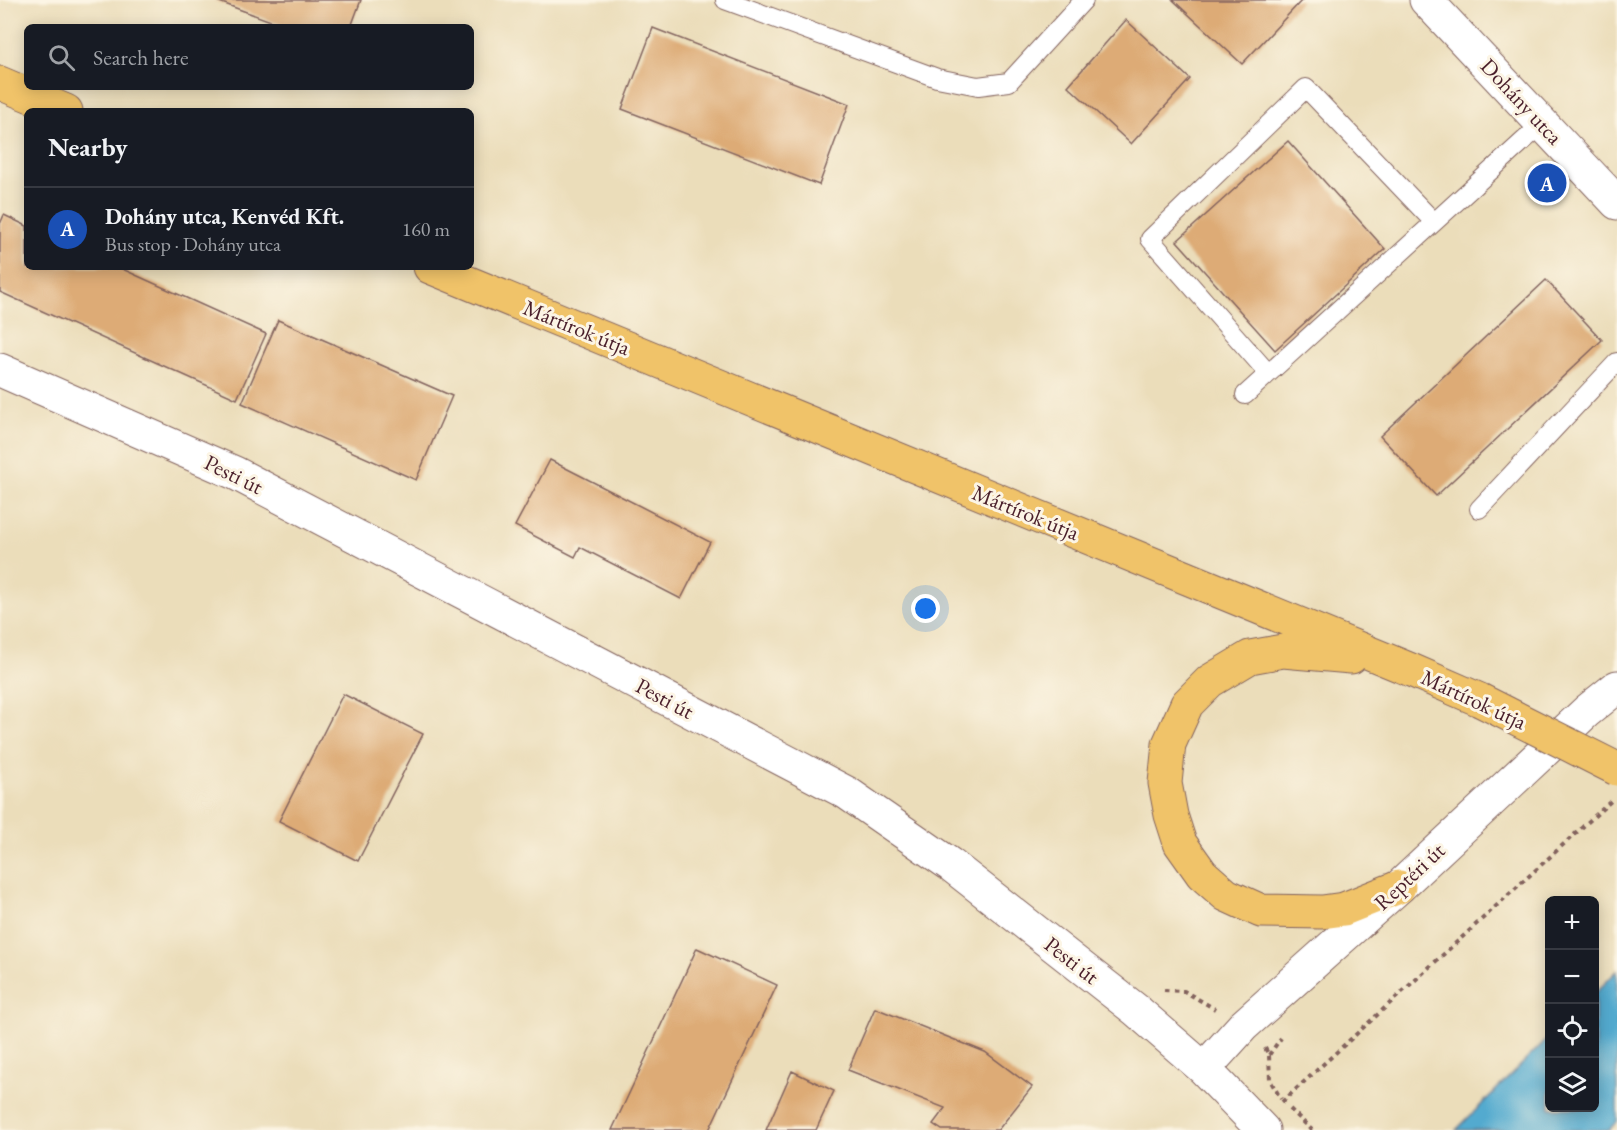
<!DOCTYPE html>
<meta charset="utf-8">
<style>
body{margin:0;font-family:"EB Garamond",serif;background:#242831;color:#f1f3f6}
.controls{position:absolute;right:18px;bottom:18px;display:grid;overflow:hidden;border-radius:9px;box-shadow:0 3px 15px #0003}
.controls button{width:54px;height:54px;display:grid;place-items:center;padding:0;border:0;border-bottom:2px solid #363941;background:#171b24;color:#f1f3f6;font:30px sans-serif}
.you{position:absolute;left:926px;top:609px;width:21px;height:21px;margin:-15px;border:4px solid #fff;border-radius:50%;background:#1a73e8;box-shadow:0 0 0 9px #1a73e833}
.badge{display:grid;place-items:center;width:39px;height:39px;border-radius:50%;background:#1f6fb2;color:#fff;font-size:20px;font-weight:700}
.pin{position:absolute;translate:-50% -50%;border:3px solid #fff;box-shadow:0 2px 6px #0006}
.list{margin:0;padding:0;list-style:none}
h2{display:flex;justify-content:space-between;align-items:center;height:78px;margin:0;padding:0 24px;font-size:26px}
h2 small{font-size:20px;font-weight:400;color:#9ea1a6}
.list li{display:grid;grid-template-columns:39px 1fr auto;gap:18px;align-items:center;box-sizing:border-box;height:84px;padding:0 24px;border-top:2px solid #363941}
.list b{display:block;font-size:22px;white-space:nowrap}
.list p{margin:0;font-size:20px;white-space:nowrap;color:#9ea1a6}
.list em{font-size:20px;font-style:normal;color:#9ea1a6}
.icon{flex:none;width:33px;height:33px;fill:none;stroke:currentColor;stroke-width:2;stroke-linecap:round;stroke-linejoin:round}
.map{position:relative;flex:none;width:1617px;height:1130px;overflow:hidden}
.search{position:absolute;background:#171b24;box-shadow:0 3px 15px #0003;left:24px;top:24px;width:450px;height:66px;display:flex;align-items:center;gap:15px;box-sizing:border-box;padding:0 21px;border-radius:9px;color:#9ea1a6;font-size:22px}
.panel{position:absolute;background:#171b24;box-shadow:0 3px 15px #0003;left:24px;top:108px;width:450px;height:162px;border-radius:9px}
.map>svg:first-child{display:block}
</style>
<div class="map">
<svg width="1617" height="1130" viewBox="0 0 1617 1130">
<rect width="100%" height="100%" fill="#fcf5e5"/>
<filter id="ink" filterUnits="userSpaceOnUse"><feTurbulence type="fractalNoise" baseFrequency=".0167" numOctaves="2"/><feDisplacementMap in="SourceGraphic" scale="12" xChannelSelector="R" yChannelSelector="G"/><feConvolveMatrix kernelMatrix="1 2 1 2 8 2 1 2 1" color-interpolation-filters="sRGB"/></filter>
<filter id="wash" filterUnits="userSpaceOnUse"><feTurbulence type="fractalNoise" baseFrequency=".008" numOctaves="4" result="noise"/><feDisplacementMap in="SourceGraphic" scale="24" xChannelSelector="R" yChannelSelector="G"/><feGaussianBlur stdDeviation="1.35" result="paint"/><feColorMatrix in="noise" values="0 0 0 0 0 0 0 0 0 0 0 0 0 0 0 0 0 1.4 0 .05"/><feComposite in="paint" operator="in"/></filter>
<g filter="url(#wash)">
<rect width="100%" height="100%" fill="#ebddba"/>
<path fill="#52aacf" stroke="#4e647d" stroke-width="1.5" d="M1617,971V1122L1608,1130H1456L1549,1037L1550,1108H1594L1595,993Z"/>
<g id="blocks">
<path fill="#ddab76" d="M214,0H361L351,27H287Z
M1173,0H1302L1242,64Z
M1126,20L1190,79L1131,144L1068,86Z
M653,28L849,104L819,185L622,109Z
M1288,141L1385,249L1275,350L1177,241Z
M4,215L27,226V267H118L266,334L237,399L0,292V224Z
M1546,280L1602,340L1436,496L1380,436Z
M278,320L452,396L416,480L242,403Z
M550,460L710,542L681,599L580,547L575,557L515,526Z
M343,694L423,734L358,861L279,821Z
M697,948L777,985L709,1130H612Z
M875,1008L985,1052L1032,1087L998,1130H942L933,1124L945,1108L848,1070Z
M792,1071L834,1091L816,1130H766Z"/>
</g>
</g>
<g filter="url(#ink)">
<use href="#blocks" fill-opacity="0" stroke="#82625d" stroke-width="1.5"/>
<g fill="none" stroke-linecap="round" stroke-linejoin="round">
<g stroke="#82625d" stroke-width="20">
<path id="service" d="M725,0L937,78L978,86L1009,82L1084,0
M1268,373L1150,239L1306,88L1434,222
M1245,395L1543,123
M1479,509L1617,362"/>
</g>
<g stroke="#82625d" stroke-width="35">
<path id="minor" d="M1426,0L1617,203
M0,370L235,473L847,793L951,865L1136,1010L1204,1069L1263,1130
M1204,1069L1243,1026L1399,887L1587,711L1617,687"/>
</g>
<g stroke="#82625d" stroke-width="35">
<path id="primary" d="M0,83L66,111
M430,267L1411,670L1480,700
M1351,657L1283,651L1250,657L1210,681L1187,704L1169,744L1165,783L1171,815L1180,843L1202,874L1226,895L1261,911L1322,912L1344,909L1399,887"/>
</g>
<path stroke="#82625d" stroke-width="4" stroke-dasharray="4.5 4.5" stroke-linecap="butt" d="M1164,990L1184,991L1215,1009
M1265,1048L1269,1055L1270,1080L1281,1099
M1269,1055L1281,1038
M1282,1102L1611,801
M1290,1109L1312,1130"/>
<use href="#service" stroke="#fff" stroke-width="18"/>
<use href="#minor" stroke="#fff" stroke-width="33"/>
<use href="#primary" stroke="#f0c369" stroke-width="33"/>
<g stroke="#82625d" stroke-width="35" stroke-linecap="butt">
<path id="primary-bridge" d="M1480,700L1617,769"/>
</g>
<use href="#primary-bridge" stroke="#f0c369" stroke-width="33"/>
</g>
</g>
<g text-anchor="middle" stroke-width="6" stroke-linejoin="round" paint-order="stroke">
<g font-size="22" fill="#4a1f2b" stroke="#fcf5e5">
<text transform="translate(1522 101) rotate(47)" y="8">Dohány utca</text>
<text transform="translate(577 327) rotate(22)" y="8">Mártírok útja</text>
<text transform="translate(234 474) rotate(26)" y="8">Pesti út</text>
<text transform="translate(1026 512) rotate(22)" y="8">Mártírok útja</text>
<text transform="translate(665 698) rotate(28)" y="8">Pesti út</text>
<text transform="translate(1474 699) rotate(25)" y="8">Mártírok útja</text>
<text transform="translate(1409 876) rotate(-43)" y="8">Reptéri út</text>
<text transform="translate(1072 960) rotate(38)" y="8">Pesti út</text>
</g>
</g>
</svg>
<div class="controls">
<button>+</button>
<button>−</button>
<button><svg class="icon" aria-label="locate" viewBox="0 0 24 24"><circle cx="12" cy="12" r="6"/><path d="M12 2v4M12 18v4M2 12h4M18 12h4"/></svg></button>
<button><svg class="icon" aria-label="layers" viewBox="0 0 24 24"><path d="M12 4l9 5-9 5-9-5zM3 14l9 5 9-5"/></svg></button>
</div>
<div class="you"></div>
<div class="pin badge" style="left:1547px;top:183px;background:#1a4fb4">A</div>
<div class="search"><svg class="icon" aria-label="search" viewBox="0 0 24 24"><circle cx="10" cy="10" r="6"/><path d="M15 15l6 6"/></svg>Search here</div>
<section class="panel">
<h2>Nearby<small></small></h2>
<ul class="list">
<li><span class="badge" style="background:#1a4fb4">A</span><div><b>Dohány utca, Kenvéd Kft.</b><p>Bus stop · Dohány utca</p></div><em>160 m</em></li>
</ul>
</section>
</div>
